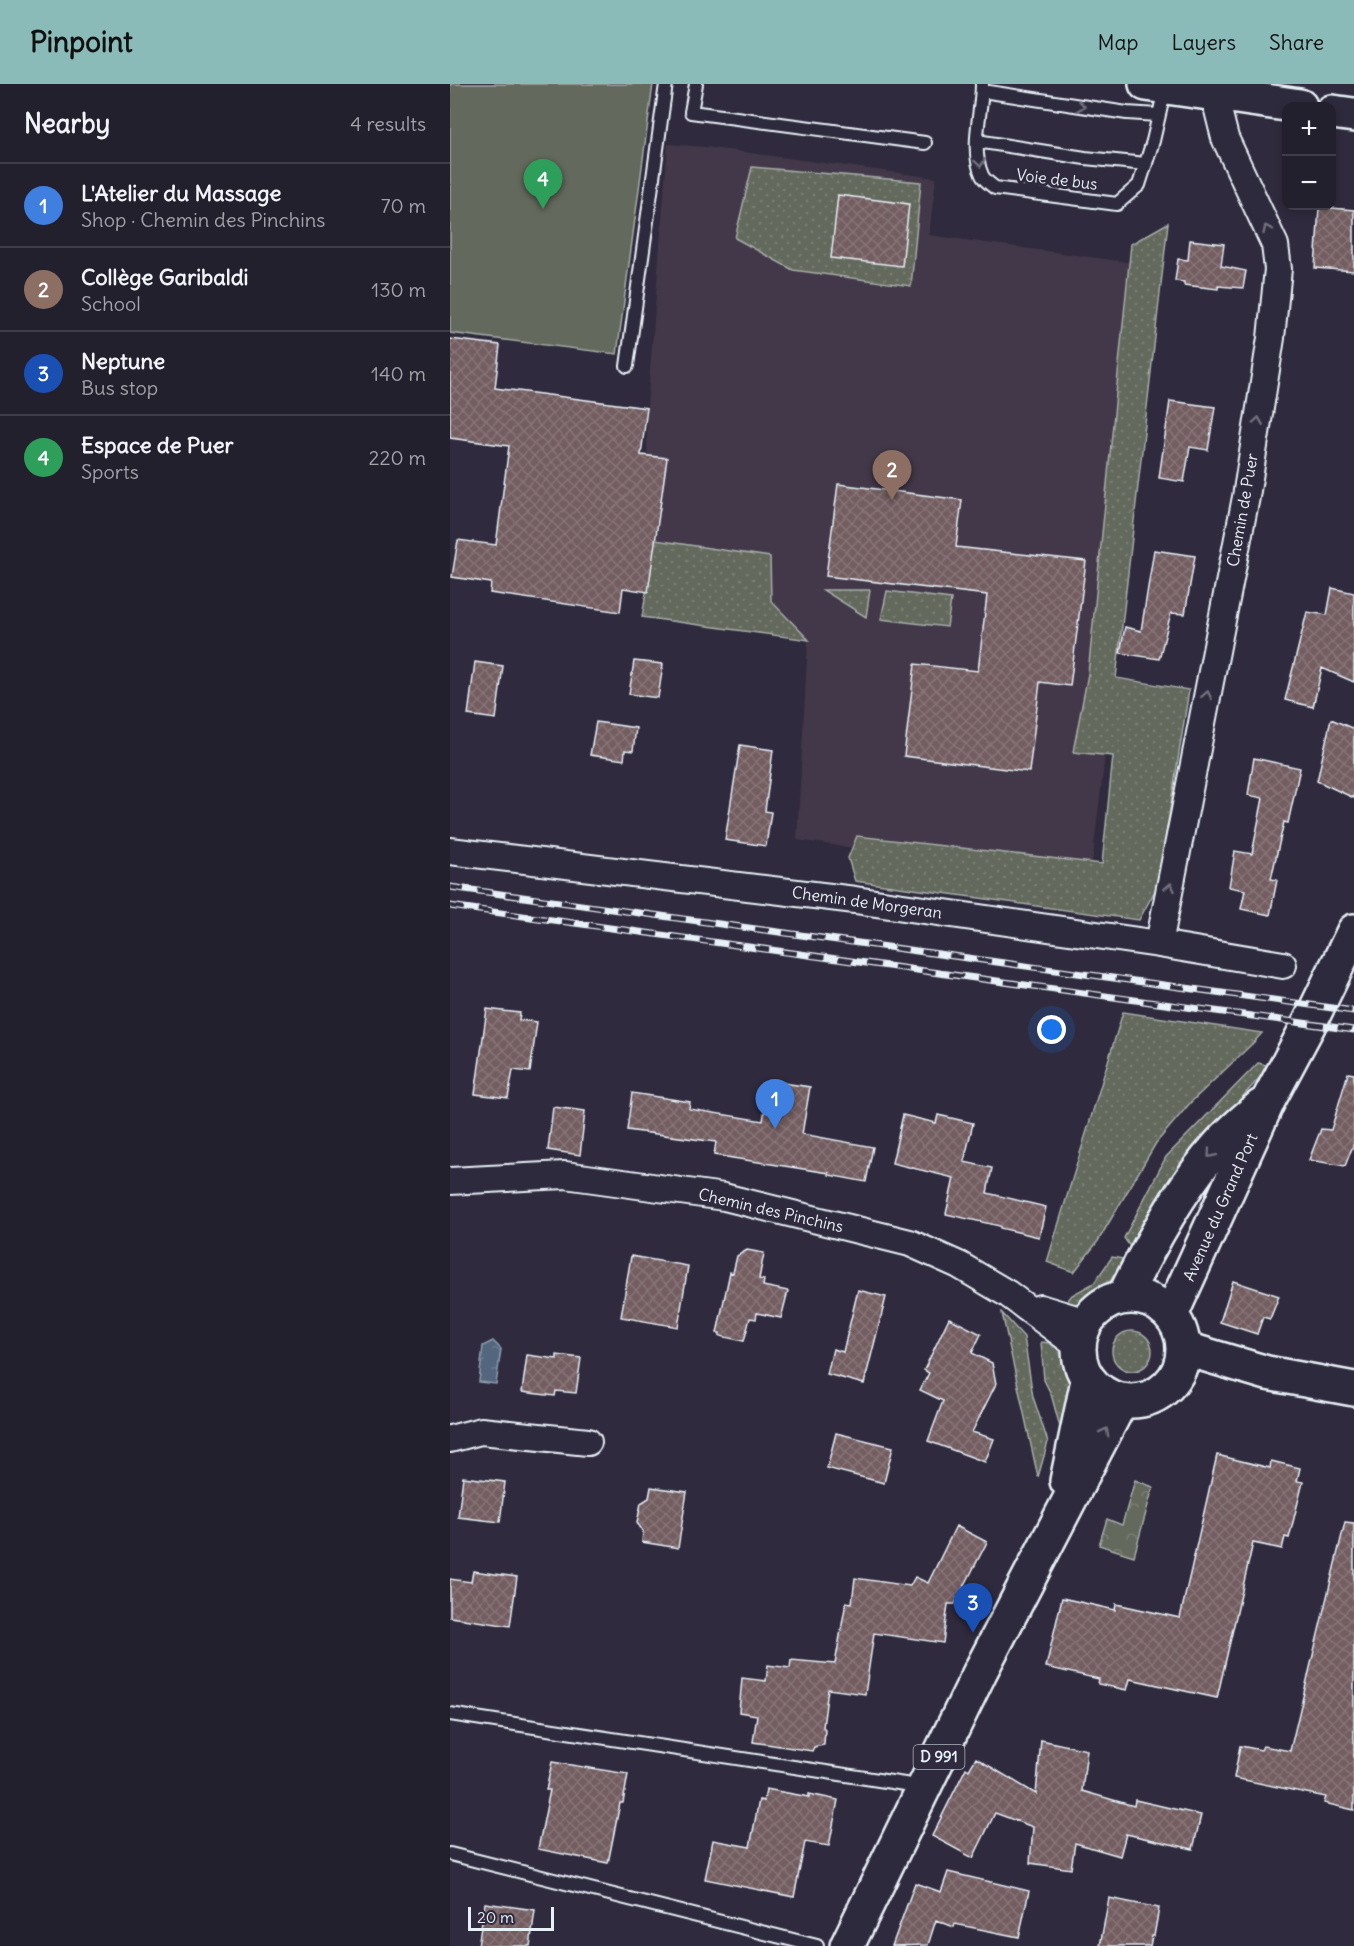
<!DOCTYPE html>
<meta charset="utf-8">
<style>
body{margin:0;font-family:Delius,sans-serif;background:#2b2836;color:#f1f3f6}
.controls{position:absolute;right:18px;top:18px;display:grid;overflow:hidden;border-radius:12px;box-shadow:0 3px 9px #0003}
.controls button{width:54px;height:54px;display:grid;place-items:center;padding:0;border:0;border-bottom:2px solid #403e4a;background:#23202e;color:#f1f3f6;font:30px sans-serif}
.scale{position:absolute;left:18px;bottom:15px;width:86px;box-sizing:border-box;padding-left:6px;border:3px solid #e8f1f8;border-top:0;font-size:16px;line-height:21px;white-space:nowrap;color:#e8f1f8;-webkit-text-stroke:4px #2f2a3d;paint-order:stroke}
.you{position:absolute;left:602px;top:946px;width:21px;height:21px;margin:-15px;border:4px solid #fff;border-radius:50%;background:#1a73e8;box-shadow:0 0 0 9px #1a73e833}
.badge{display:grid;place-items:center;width:39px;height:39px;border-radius:50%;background:#8bbbb9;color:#fff;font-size:20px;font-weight:700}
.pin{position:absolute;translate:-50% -50px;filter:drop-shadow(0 2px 3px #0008)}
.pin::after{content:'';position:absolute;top:32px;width:21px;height:18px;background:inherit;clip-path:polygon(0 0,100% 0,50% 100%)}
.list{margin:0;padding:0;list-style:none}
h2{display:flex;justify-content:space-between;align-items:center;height:78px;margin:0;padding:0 24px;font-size:26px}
h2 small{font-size:20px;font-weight:400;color:#a3a3aa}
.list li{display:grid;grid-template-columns:39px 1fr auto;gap:18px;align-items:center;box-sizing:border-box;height:84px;padding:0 24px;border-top:2px solid #403e4a}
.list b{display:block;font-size:22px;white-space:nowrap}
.list p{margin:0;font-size:20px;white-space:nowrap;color:#a3a3aa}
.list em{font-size:20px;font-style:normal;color:#a3a3aa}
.map{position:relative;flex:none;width:904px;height:1862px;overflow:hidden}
header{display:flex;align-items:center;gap:36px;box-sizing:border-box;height:84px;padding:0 30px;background:#8bbbb9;color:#111}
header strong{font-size:28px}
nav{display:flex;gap:33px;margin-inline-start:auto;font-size:21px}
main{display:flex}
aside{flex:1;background:#23202e}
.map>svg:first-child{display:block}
</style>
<header>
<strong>Pinpoint</strong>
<nav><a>Map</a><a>Layers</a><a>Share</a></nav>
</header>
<main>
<aside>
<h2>Nearby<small>4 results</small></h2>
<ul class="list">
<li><span class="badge" style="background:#3f7fe0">1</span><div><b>L'Atelier du Massage</b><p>Shop · Chemin des Pinchins</p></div><em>70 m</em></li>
<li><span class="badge" style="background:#8d6e63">2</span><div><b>Collège Garibaldi</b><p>School</p></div><em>130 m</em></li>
<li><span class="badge" style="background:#1a4fb4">3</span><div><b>Neptune</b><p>Bus stop</p></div><em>140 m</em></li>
<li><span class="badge" style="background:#2e9e5b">4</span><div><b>Espace de Puer</b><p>Sports</p></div><em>220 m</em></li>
</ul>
</aside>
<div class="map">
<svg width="904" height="1862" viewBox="0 0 904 1862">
<defs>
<pattern id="grass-dots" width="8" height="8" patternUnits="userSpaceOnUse" patternTransform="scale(1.5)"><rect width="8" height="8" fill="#64695b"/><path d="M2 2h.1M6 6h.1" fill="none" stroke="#7a7f73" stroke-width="1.8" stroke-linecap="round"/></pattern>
<pattern id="forest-crowns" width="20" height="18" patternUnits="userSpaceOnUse" patternTransform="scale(1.5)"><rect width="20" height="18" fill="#64695b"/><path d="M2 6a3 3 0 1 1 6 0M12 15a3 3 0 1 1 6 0" fill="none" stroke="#7a7f73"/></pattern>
<pattern id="water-ripples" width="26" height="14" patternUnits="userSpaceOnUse" patternTransform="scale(1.5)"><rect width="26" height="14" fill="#53667e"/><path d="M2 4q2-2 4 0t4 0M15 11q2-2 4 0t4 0" fill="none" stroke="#6c7c91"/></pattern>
<pattern id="building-cross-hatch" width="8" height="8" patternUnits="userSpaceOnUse" patternTransform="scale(1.5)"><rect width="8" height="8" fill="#735d61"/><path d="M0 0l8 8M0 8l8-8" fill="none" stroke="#877578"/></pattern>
</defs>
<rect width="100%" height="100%" fill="#2f2a3d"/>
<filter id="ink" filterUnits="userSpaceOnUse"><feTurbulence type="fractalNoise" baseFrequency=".0167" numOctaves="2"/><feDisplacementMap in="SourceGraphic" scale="12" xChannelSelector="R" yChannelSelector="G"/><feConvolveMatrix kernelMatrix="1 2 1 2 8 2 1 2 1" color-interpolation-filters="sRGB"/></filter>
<g filter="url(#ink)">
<path fill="#433948" d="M218,60L255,63L486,94L479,151L713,183L640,797L347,756L358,556L198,508L197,324Z"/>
<path fill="url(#grass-dots)" stroke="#a6adaa" stroke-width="1.5" d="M302,83L471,98L461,202L343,186L285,154Z
M718,139L666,594L739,606L708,801L689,836L405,797L398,774L407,752L652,780L663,672L623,668L638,590L681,160Z
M205,456L320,473L321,517L359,556L192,533Z
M373,506H420L416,533Z
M437,507L501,515L497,543L431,535Z
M673,928L812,949L803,959L741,1018L706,1059L648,1157L624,1188L597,1178Z
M808,979L820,982L735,1077L686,1163L679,1161L674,1154L716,1073Z
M662,1173L673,1175C657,1204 650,1219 614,1221L622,1211L644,1199Z
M552,1229L574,1253L583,1313L598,1358L588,1393Z
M662 1267a20 20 0 1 1 40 0a20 20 0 1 1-40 0Z
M591,1258L600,1259L610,1264L620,1288L625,1311L615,1361L601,1310L594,1296Z"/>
<path fill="url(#forest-crowns)" stroke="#a6adaa" stroke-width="1.5" d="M685,1396L703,1403L684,1472L649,1461L657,1435L672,1441Z"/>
<path fill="#64695b" stroke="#a6adaa" stroke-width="1.5" d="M0,0H203L167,270L0,249Z"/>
<path fill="url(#water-ripples)" stroke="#8f9eaf" stroke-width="1.5" d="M43,1257L51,1265L46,1300L29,1298L33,1262Z"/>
<path fill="url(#building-cross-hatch)" stroke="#e8f1f8" stroke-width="1.5" d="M388,111L459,120L452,182L381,174Z
M869,123L904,126V187L865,184Z
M740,156L774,160L771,182L796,187L793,204L768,202V205L734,201V198L725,197L728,175L738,176Z
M0,255L50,261L45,304L197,324L191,371L217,374L198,508L173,504L170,528L40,509L41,499L2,493L8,456L46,461L59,362L0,354Z
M720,317L765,323L758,366L740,363L734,398L709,394Z
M388,400L512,416L506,463L636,477L620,602L590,598L579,688L454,672L465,580L528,587L537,511L376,492Z
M704,466L745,472L735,530L721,529L709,575L670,569L675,543L691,547Z
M882,504L904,509V598L872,584L863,623L835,616L857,528L877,531Z
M184,577L213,580L208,614L179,610Z
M25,578L53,582L46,635L18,631Z
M881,635L904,645V714L867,697Z
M146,638L186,644L183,667L175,666L174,676L140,671Z
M290,661L323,666L315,727L321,728L316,762L275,756Z
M804,674L850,684L838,739L834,738L821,795L827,796L820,831L791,825L795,806L779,803L785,767L802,770L813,714L798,711Z
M37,925L70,929L69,936L87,938L80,988L63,986L58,1014L25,1010Z
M898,989L904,990V1059L895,1082L859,1076L871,1045L881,1046Z
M319,997L360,1003L352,1050L423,1063L416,1098L379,1091V1089L264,1071L266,1058L177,1046L182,1009L240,1018L239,1025L313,1037Z
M103,1023L135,1027L130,1071L98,1066Z
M453,1031L486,1039L488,1031L523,1039L514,1078L542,1084L537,1109L596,1123L589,1153L550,1144V1142L496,1130L504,1094L442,1079Z
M297,1166L314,1169L309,1195L314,1196L313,1202L338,1207L331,1234L307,1229L306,1235L300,1234L294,1257L270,1252V1249H267L280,1188L283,1189L287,1172Z
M181,1172L238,1182L228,1243L171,1233Z
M783,1197L829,1212L820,1235L813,1233L807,1250L770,1238Z
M408,1206L436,1213L414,1300L377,1290L383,1265L393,1268Z
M499,1234L531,1250L522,1269L542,1279L546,1300L522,1348L544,1355L535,1378L478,1357L493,1317L470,1306L479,1289L474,1286Z
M77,1271L107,1275V1271L131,1274L126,1309L106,1307L105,1312L72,1308Z
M386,1349L443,1363L434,1399L377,1384Z
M767,1371L820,1384L821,1377L850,1384L847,1397L853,1398L839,1454L835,1453L832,1465L803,1459L767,1614L680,1595L677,1606L648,1600L649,1595L596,1583L612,1514L665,1526L666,1520L730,1534Z
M13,1393L55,1398L50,1438L8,1433Z
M201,1403L237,1408L228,1464L192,1458L193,1447L187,1439L191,1419L199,1414Z
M895,1438L904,1439V1726L874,1719L876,1713L784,1694L790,1662L811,1666L813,1662L840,1667Z
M506,1442L537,1458L505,1520H498L493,1559L424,1549L415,1610L378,1605L373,1643L375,1645L374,1661L364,1663L362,1667L303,1658L307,1631L289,1628L292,1594L316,1597L318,1581L340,1584L341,1576L385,1580L396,1518L402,1519L405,1494L460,1502L465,1493L478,1499Z
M23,1487L67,1493L60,1542L0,1533V1495L21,1498Z
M591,1656L637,1666L632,1707L684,1722L685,1716L751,1731L743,1765L676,1750L670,1772L625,1759L621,1785L580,1779L583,1743L545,1729L523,1774L482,1752L516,1684L519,1686L526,1674L586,1710Z
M102,1678L178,1690L173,1719H170L158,1779L88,1765L100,1706H96Z
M316,1705L359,1713V1710L388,1716L379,1762L355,1758L344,1813L255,1795L263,1756L300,1763L309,1716L314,1717Z
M498,1788L579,1807L569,1853L505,1840L504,1843L486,1836L478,1861L442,1862L465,1799L491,1808Z
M659,1814L709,1824L704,1852H702L700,1862H650Z
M35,1819L85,1826L80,1862H28Z"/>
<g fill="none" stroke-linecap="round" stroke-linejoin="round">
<g stroke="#e8f1f8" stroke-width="16">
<path id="lane" d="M246,0L241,28L475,59
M532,0C532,27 520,65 532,91C534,96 540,100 545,104L667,120L689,101L703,57L715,5
M532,7L677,29L708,31
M527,57L635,74L696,80
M177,282L216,0
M0,1630L474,1703
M0,1770L367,1862"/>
</g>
<g stroke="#e8f1f8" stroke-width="30">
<path id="street" d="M0,767L405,816L709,860L833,881
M709,860L796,413L821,254L828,185L825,161L775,54L764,10V0
M0,1097L115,1091L274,1113L460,1159L509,1181L558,1210L628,1262
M590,1224L636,1238
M0,1355L31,1347L138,1358"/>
</g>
<g stroke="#e8f1f8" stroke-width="38">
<path id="secondary" d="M696,0L850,22
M882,28L904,31
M674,1213C698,1164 730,1104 767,1063C780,1048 795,1035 811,1022
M721,1231L819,1015L859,940L904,847"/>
</g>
<g stroke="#e8f1f8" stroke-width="38">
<path id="primary" d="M629 1265a52 52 0 1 1 104 0a52 52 0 1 1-104 0Z
M733,1264L817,1289L904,1305
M617,1397L638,1296
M397,1862L530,1588L671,1317"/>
</g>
<use href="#lane" stroke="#2f2a3d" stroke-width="12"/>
<use href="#street" stroke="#2f2a3d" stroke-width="26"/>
<use href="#secondary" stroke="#2f2a3d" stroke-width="33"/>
<use href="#primary" stroke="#2f2a3d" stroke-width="33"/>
<g stroke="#e8f1f8" stroke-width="7">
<path id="rail" d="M0,803L904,927
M0,822L904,946"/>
</g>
<use href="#rail" stroke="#2f2a3d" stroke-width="4.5" stroke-dasharray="14" stroke-linecap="butt"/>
</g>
<defs><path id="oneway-chevron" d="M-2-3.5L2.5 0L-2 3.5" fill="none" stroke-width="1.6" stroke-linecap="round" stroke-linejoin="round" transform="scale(1.5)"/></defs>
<g stroke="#70707e">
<use href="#oneway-chevron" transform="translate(631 22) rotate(8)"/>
<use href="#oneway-chevron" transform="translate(530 79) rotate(81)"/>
<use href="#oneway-chevron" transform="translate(817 145) rotate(-115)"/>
<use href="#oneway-chevron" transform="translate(808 337) rotate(-81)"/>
<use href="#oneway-chevron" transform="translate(757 611) rotate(-79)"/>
<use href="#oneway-chevron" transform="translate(720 803) rotate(-79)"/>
<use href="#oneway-chevron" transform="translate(761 1070) rotate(130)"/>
<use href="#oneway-chevron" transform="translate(655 1348) rotate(-62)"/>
</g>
</g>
<g text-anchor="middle" stroke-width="6" stroke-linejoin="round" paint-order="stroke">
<rect fill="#2f2a3d" stroke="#b0b5c0" stroke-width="1.5" x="463.5" y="1661" width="51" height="24" rx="4.5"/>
<g font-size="15" font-weight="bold" fill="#e8f1f8">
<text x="489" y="1678">D 991</text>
</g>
<g font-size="16" fill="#e8f1f8" stroke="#2f2a3d">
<text transform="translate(607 95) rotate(7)" y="6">Voie de bus</text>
<text transform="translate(792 426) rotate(-80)" y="6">Chemin de Puer</text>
<text transform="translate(417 818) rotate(8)" y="6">Chemin de Morgeran</text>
<text transform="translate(770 1123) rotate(-66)" y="6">Avenue du Grand Port</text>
<text transform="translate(321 1126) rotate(13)" y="6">Chemin des Pinchins</text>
</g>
</g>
</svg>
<div class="controls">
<button>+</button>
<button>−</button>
</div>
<div class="scale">20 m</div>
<div class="you"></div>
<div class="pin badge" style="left:325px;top:1045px;background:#3f7fe0">1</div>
<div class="pin badge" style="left:442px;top:416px;background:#8d6e63">2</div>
<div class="pin badge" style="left:523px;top:1549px;background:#1a4fb4">3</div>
<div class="pin badge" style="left:93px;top:125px;background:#2e9e5b">4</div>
</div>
</main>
